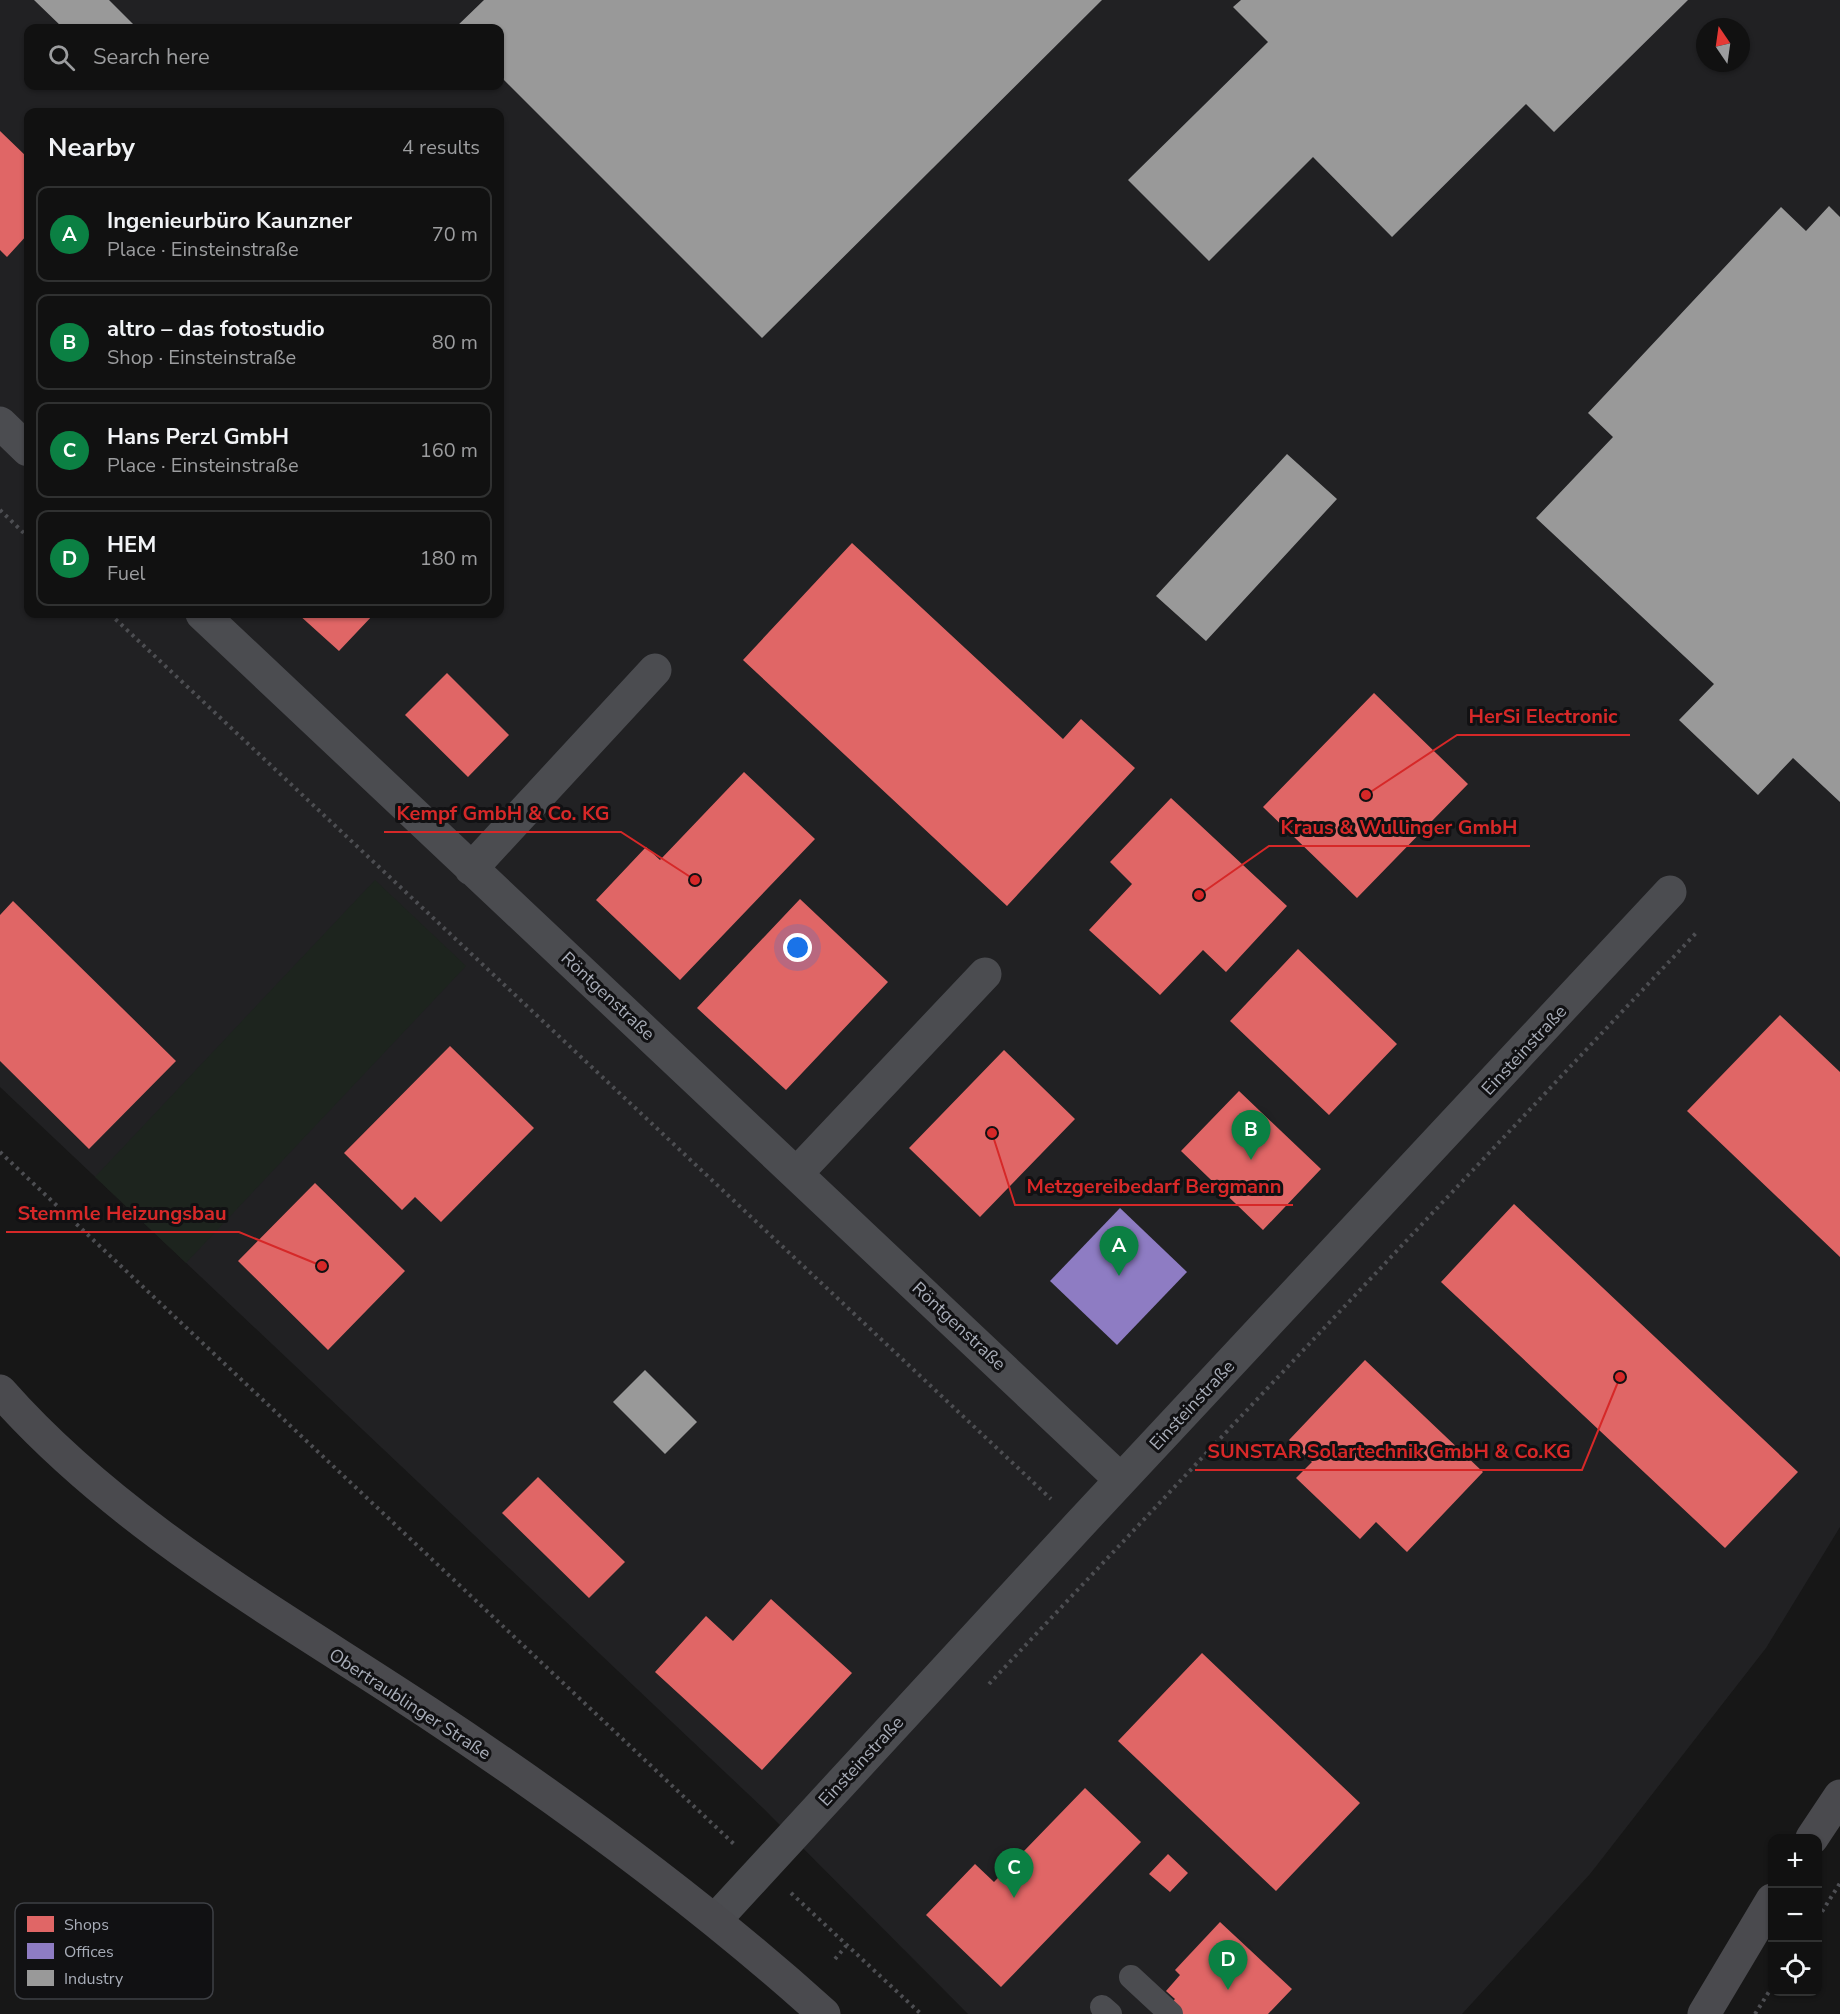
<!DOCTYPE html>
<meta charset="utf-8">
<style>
body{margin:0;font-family:"Nunito Sans",sans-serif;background:#1a1a1a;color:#f1f3f6}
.controls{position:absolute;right:18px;bottom:18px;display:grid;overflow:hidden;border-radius:12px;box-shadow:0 2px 4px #0004}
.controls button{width:54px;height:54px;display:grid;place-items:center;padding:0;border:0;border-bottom:2px solid #303131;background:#111;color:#f1f3f6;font:30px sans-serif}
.compass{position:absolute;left:1696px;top:18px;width:54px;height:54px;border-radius:50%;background:#111;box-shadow:0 2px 4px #0004;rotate:347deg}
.you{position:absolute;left:798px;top:948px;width:21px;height:21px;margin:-15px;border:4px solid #fff;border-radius:50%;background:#1a73e8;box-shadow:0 0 0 9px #1a73e833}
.badge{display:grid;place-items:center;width:39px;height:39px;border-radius:50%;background:#0b8043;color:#fff;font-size:20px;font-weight:700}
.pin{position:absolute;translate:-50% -50px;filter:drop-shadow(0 2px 3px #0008)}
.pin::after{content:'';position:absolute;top:32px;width:21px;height:18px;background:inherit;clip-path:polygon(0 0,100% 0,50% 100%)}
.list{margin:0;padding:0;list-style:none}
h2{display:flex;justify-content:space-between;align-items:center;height:78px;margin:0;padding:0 24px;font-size:26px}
h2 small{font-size:20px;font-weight:400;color:#9c9d9f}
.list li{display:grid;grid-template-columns:39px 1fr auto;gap:18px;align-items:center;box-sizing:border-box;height:96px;margin:0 12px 12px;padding:0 12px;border:2px solid #303131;border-radius:12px}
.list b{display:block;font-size:22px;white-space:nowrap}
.list p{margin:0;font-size:20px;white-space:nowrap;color:#9c9d9f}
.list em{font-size:20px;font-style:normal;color:#9c9d9f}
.icon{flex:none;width:33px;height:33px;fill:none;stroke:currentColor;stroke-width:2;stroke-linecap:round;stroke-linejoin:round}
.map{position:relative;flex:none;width:1840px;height:2014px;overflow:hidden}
.search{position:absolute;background:#111;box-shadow:0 2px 4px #0004;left:24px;top:24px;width:480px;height:66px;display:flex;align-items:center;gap:15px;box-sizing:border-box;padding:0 21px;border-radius:12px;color:#9c9d9f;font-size:22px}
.panel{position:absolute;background:#111;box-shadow:0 2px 4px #0004;left:24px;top:108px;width:480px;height:510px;border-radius:12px}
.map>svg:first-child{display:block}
</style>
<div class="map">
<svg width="1840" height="2014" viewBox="0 0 1840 2014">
<rect width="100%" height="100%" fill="#171717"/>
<path fill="#212123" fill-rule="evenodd" d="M0,0H1840V1527L1766,1648L1590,1874L1462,2014H968L764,1809L0,1087ZM1705,27H1741V63H1705ZM28,28H500V86H28ZM28,112H500V614H28Z"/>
<path fill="#1d241e" d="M375,880L466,966L186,1263L95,1177Z"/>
<path fill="#e06666" d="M0,131L28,158V234L7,257L0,250Z
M852,543L1063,739L1081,719L1135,768L1007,906L743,660Z
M298,614H374L339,651Z
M447,673L509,735L468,777L405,715Z
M1374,693L1468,784L1357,898L1263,807Z
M744,772L815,839L680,980L596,900L646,847L660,860Z
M1171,798L1287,906L1226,972L1203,950L1160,995L1089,930L1132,884L1110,862Z
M800,899L888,982L786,1090L697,1008Z
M13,901L176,1061L89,1149L0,1061V915Z
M1298,949L1397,1044L1329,1115L1230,1021Z
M1780,1015L1840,1072V1257L1687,1111Z
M450,1046L534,1128L441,1222L415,1197L402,1210L344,1153Z
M1004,1050L1075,1119L980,1217L909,1148Z
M1239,1091L1321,1169L1263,1230L1181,1151Z
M315,1183L405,1271L328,1350L238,1261Z
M1514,1204L1798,1472L1725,1548L1441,1282Z
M1365,1360L1483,1472L1407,1552L1376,1522L1360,1539L1296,1478L1312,1462L1289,1440Z
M538,1477L625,1562L589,1598L502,1513Z
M771,1599L852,1673L762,1770L655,1672L706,1616L733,1641Z
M1202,1653L1360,1803L1276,1891L1118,1741Z
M1085,1788L1141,1842L1001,1987L926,1915L975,1864L994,1882Z
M1168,1854L1188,1873L1170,1892L1149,1874Z
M1220,1922L1292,1989L1268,2014H1161L1175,1999L1166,1991L1180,1975L1175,1970Z"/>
<path fill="#8e7cc3" d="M1120,1208L1187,1272L1117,1345L1050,1281Z"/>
<path fill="#999" d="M34,0H109L135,26L133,28H63Z
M484,0H1102L762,338L500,76V28H455Z
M1241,0H1688L1554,132L1526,104L1392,237L1313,157L1209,261L1128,180L1268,42L1233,7Z
M1829,206L1840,217V802L1793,758L1758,795L1679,720L1714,684L1536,518L1613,437L1588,413L1781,207L1806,231Z
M1287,454L1337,499L1206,641L1156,596Z
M645,1370L697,1422L665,1454L613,1402Z"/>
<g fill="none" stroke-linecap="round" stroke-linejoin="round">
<path stroke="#4d4e52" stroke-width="4" stroke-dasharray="3 4.5" stroke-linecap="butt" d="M0,510L28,537
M110,614L1051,1499
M0,1152L735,1845
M989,1684L1698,931
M791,1893L921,2014
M1818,1918L1840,1883
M835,1959L846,1946
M1755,2014L1772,1987"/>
<path stroke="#4b4c50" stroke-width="24" d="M1131,1977L1171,2014
M1102,2007L1110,2014"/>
<path stroke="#4b4c50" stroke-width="33" d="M0,423L28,450
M202,614L1121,1480
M471,869L655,670
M797,1173L985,974
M716,1919L1079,1525L1670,892"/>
<path stroke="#4a4a4e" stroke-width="33" d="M0,1391C119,1526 279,1614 427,1712C566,1804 700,1902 824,2014
M1812,1838L1840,1796
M1704,2014L1772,1900"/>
</g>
<g text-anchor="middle" stroke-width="6" stroke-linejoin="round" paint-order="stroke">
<g font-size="18" fill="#a8adb8" stroke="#111113">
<text transform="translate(608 996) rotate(43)" y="6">Röntgenstraße</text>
<text transform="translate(1524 1050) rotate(-47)" y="6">Einsteinstraße</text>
<text transform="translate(959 1326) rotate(43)" y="6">Röntgenstraße</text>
<text transform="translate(1192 1405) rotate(-47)" y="6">Einsteinstraße</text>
<text transform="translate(410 1704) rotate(33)" y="6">Obertraublinger Straße</text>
<text transform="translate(861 1761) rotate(-47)" y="6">Einsteinstraße</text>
</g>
</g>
<rect x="15" y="1903" width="198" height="96" rx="9" fill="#111113" stroke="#3e4045" stroke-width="1.5"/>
<rect x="27" y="1916" width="27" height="16" fill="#e06666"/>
<rect x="27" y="1943" width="27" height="16" fill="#8e7cc3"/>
<rect x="27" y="1970" width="27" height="16" fill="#999"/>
<g font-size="16" fill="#a8adb8">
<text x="64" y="1930">Shops</text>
<text x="64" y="1957">Offices</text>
<text x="64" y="1984">Industry</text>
</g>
<path fill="none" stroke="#d62828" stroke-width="2" d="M1366 795L1457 735H1630M695 880L621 832H384M1199 895L1269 846H1530M992 1133L1015 1205H1293M322 1266L239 1232H6M1620 1377L1582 1470H1195"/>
<g fill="#d62828" stroke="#111113" stroke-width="2">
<circle cx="1366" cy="795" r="6"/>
<circle cx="695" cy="880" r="6"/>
<circle cx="1199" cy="895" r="6"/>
<circle cx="992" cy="1133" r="6"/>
<circle cx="322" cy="1266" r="6"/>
<circle cx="1620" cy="1377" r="6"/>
</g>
<g font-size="20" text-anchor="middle" font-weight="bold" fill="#d62828" stroke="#111113" stroke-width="6" stroke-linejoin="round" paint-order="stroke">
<text x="1543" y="723">HerSi Electronic</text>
<text x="503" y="820">Kempf GmbH &amp; Co. KG</text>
<text x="1399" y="834">Kraus &amp; Wullinger GmbH</text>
<text x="1154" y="1193">Metzgereibedarf Bergmann</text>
<text x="122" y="1220">Stemmle Heizungsbau</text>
<text x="1389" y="1458">SUNSTAR Solartechnik GmbH &amp; Co.KG</text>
</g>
</svg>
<div class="controls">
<button>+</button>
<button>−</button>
<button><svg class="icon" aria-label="locate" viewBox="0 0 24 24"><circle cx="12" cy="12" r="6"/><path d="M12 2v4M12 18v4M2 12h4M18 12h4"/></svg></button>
</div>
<svg class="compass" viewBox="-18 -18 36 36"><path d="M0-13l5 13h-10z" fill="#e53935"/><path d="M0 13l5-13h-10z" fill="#9c9d9f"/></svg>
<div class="you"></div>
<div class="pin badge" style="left:1119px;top:1276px">A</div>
<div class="pin badge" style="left:1251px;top:1160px">B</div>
<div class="pin badge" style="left:1014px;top:1898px">C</div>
<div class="pin badge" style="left:1228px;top:1990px">D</div>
<div class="search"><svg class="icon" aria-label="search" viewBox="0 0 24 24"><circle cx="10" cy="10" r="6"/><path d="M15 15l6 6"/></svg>Search here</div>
<section class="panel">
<h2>Nearby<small>4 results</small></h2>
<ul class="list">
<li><span class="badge">A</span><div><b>Ingenieurbüro Kaunzner</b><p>Place · Einsteinstraße</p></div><em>70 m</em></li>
<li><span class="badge">B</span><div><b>altro – das fotostudio</b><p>Shop · Einsteinstraße</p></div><em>80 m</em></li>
<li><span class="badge">C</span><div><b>Hans Perzl GmbH</b><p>Place · Einsteinstraße</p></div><em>160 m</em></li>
<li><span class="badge">D</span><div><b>HEM</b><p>Fuel</p></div><em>180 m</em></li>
</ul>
</section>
</div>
